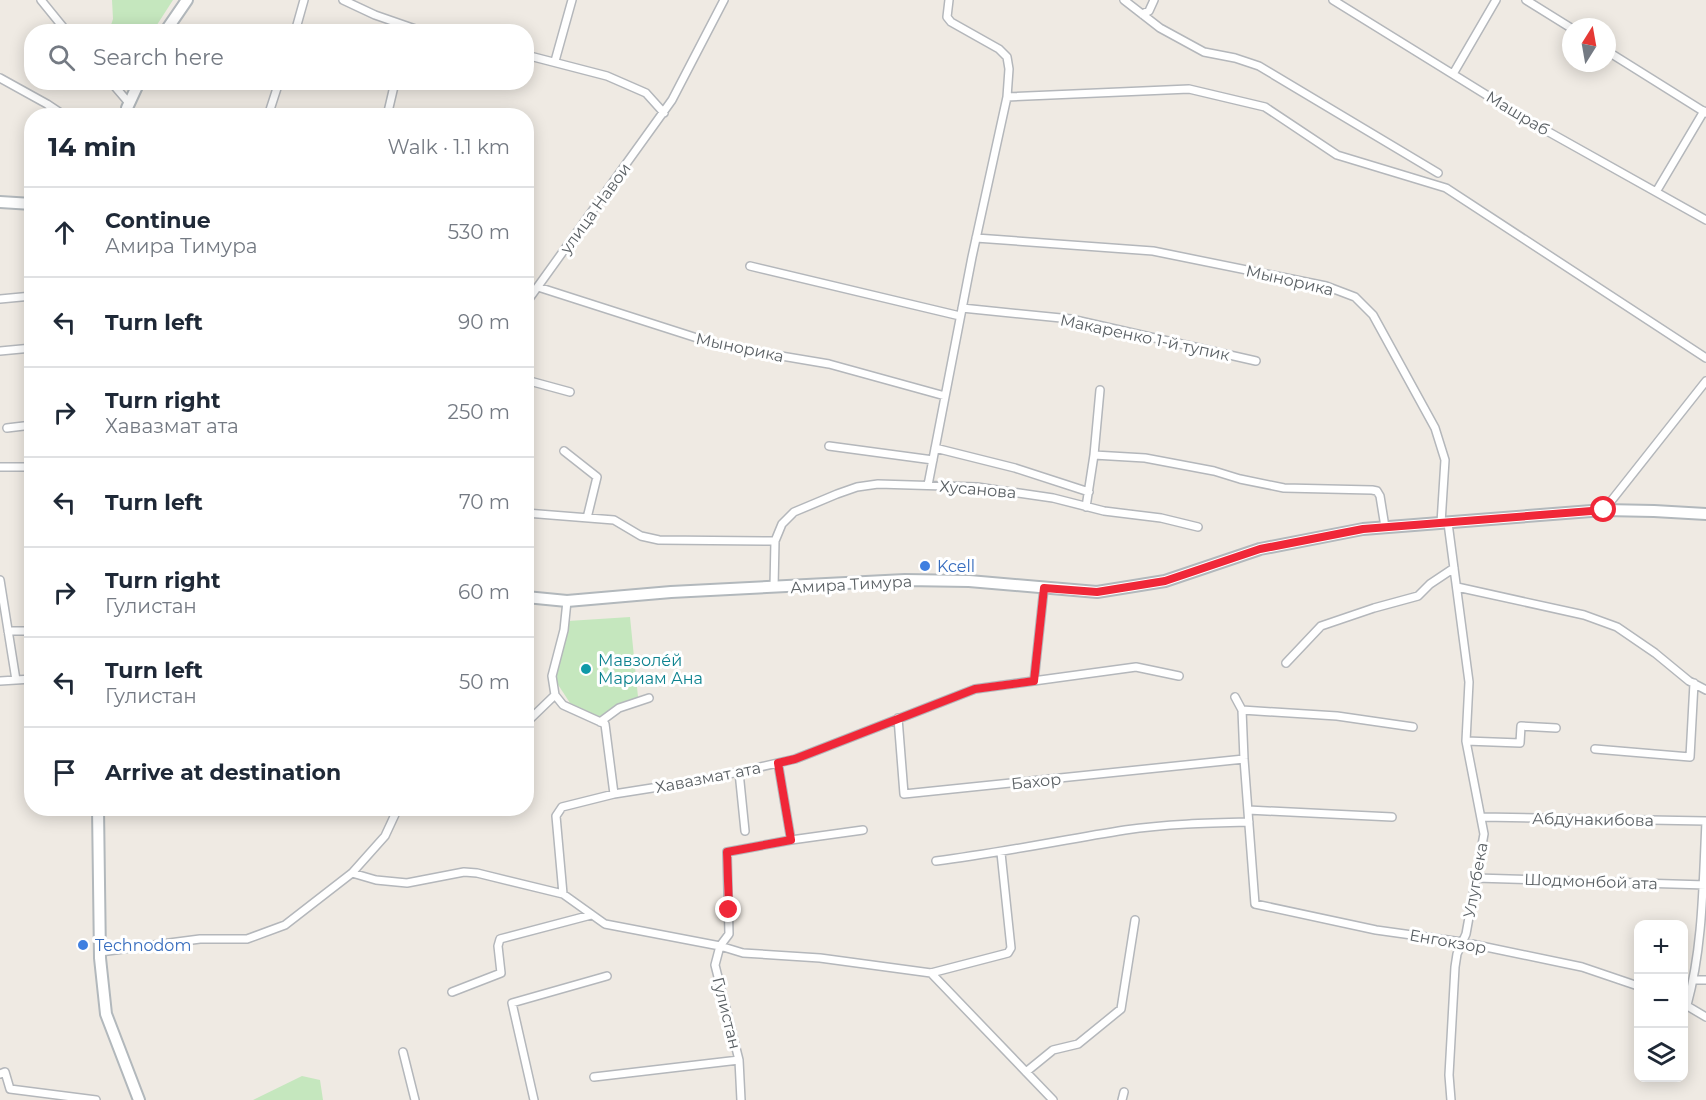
<!DOCTYPE html>
<meta charset="utf-8">
<style>
body{margin:0;font-family:Montserrat,sans-serif;background:#f6f6f7;color:#1f2937}
.controls{position:absolute;right:18px;bottom:18px;display:grid;overflow:hidden;border-radius:12px;box-shadow:0 3px 15px #0003}
.controls button{width:54px;height:54px;display:grid;place-items:center;padding:0;border:0;border-bottom:2px solid #e0e1e3;background:#fff;color:#1f2937;font:30px sans-serif}
.compass{position:absolute;left:1562px;top:18px;width:54px;height:54px;border-radius:50%;background:#fff;box-shadow:0 3px 15px #0003;rotate:11deg}
.stop{position:absolute;width:18px;height:18px;margin:-14px;border:4px solid #f02738;border-radius:50%;background:#fff}
.stop.end{background:#f02738;border-color:#fff;box-shadow:0 2px 6px #0008}
.list{margin:0;padding:0;list-style:none}
h2{display:flex;justify-content:space-between;align-items:center;height:78px;margin:0;padding:0 24px;font-size:26px}
h2 small{font-size:20px;font-weight:400;color:#747a83}
.list li{display:grid;grid-template-columns:39px 1fr auto;gap:18px;align-items:center;box-sizing:border-box;height:90px;padding:0 24px;border-top:2px solid #e0e1e3}
.list b{display:block;font-size:22px;white-space:nowrap}
.list p{margin:0;font-size:20px;white-space:nowrap;color:#747a83}
.list em{font-size:20px;font-style:normal;color:#747a83}
.icon{flex:none;width:33px;height:33px;fill:none;stroke:currentColor;stroke-width:2;stroke-linecap:round;stroke-linejoin:round}
.map{position:relative;flex:none;width:1706px;height:1100px;overflow:hidden}
.search{position:absolute;background:#fff;box-shadow:0 3px 15px #0003;left:24px;top:24px;width:510px;height:66px;display:flex;align-items:center;gap:15px;box-sizing:border-box;padding:0 21px;border-radius:24px;color:#747a83;font-size:22px}
.panel{position:absolute;background:#fff;box-shadow:0 3px 15px #0003;left:24px;top:108px;width:510px;height:708px;border-radius:24px}
.map>svg:first-child{display:block}
</style>
<div class="map">
<svg width="1706" height="1100" viewBox="0 0 1706 1100">
<rect width="100%" height="100%" fill="#efeae3"/>
<path fill="#c5e7be" d="M112,0H173L153,31H109L113,19Z
M630,617L638,697L598,717L570,703L555,680L568,621Z
M302,1076L320,1080L323,1100H253Z"/>
<g fill="none" stroke-linecap="round" stroke-linejoin="round">
<g stroke="#b4b7bb" stroke-width="10">
<path id="street" d="M41,0L67,32
M343,0L375,15L424,32
M1124,0L1160,28L1204,52L1235,58L1259,66L1438,173
M1333,0L1522,117L1706,220
M1526,0L1571,28
M1142,14L1149,11L1154,0
M295,32L304,0
M1607,51L1706,113
M526,55L607,76L646,93L664,113
M555,61L572,0
M1453,74L1496,0
M0,78L47,104L65,116
M111,82L129,103
M1007,97L1189,89L1265,107L1337,155L1446,188L1706,358
M268,116L279,82
M387,116L395,82
M1656,192L1704,111
M976,238L1153,251L1326,286L1355,297L1373,315L1435,428L1445,460L1441,523
M750,266L960,316
M538,287L722,346L829,364L945,396
M0,299L32,296
M526,303L672,100L724,0
M962,308L1071,319L1256,361
M0,351L32,348
M526,380L570,392
M7,428L32,425
M829,446L933,460
M935,448L1015,468L1089,492
M564,451L597,477L587,518
M1094,455L1145,458L1214,471L1240,479L1284,488L1372,490L1377,491L1380,496L1385,527
M0,467H32
M928,485L972,257L1007,97L1009,69L1007,57L999,49L951,22L947,17L949,0
M1086,507L1094,455L1100,390
M1604,510L1706,381
M526,513L614,520L641,536L659,540L775,541
M1448,523L1469,682L1466,741L1484,834L1466,934L1457,954L1455,967L1449,1075L1451,1100
M0,580L16,680
M774,587L775,541L782,524L794,512L837,494L857,487L878,484L977,487L1053,498L1104,511L1161,518L1198,527
M1457,587L1584,615L1617,627L1655,653L1689,681L1706,690
M567,601L564,630L552,676L555,695L563,705L605,724L614,794
M8,631H32
M1286,663L1321,626L1374,608L1418,596L1430,584L1454,568
M0,681L32,679
M1034,681L1044,588
M1235,697L1242,710L1244,759L1255,904L1376,930L1462,942L1582,967L1638,986
M1242,710L1337,716L1413,727
M898,718L904,794L1244,759
M600,722L619,708L649,698
M526,723L555,695
M1466,741L1520,743L1521,726L1556,728
M1595,749L1690,757L1694,683
M778,763L791,840
M739,772L745,831
M1248,810L1392,817
M1481,817L1706,821
M936,861C1000,853 1062,840 1125,830C1166,824 1207,823 1249,822
M352,873L376,880L407,883L464,872L477,873L563,894L605,924L720,946L743,953L820,958L931,973L1008,953L1011,948L1001,853
M1476,878L1706,885
M563,894L556,816L562,807L614,794L703,780L795,759L975,689L1136,667L1179,676
M100,952L200,939H247L285,925L352,873L385,836L398,808
M931,973L1053,1100
M1694,980H1706
M452,992L501,973L498,946L500,939L591,915
M1684,1004L1706,1017
M1687,1005C1703,947 1703,883 1706,822
M403,1052L415,1100
M1026,1072L1053,1050L1078,1044L1121,1009L1135,920
M0,1074L5,1072L10,1089L96,1100
M594,1077L739,1060
M534,1100L512,1003L607,976
M741,1100L739,1060L715,965L720,946L729,934L727,852L791,840L863,830
M1122,1100L1124,1092"/>
</g>
<g stroke="#b2b8bc" stroke-width="14">
<path id="secondary" d="M165,32L187,0
M127,116V108L139,82
M0,202L32,204
M526,597L567,601L671,592L905,580L969,581L1097,592L1165,581L1260,549L1363,529L1604,510L1654,511L1706,514
M98,808L100,958L106,1014L139,1100"/>
</g>
<use href="#street" stroke="#fff" stroke-width="7"/>
<use href="#secondary" stroke="#fff" stroke-width="10"/>
</g>
<g fill="none" stroke-linecap="round" stroke-linejoin="round">
<path stroke="#f02738" stroke-width="8" d="M729,910L727,852L791,840L778,763L795,759L975,689L1034,681L1044,588L1097,592L1165,581L1260,549L1363,529L1604,510"/>
</g>
<g fill="#3f7fe0" stroke="#fff" stroke-width="2">
<circle cx="925" cy="566" r="6"/>
<circle cx="83" cy="945" r="6"/>
</g>
<circle fill="#0f9aa8" stroke="#fff" stroke-width="2" cx="586" cy="669" r="6"/>
<g text-anchor="middle" stroke-width="6" stroke-linejoin="round" paint-order="stroke">
<g font-size="16" fill="#5b6165" stroke="#fff">
<text transform="translate(1518 113) rotate(31)" y="6">Машраб</text>
<text transform="translate(595 208) rotate(-54)" y="6">улица Навои</text>
<text transform="translate(1290 280) rotate(13)" y="6">Мынорика</text>
<text transform="translate(1145 337) rotate(12)" y="6">Макаренко 1-й тупик</text>
<text transform="translate(740 347) rotate(12)" y="6">Мынорика</text>
<text transform="translate(978 489) rotate(5)" y="6">Хусанова</text>
<text transform="translate(851 584) rotate(-3)" y="6">Амира Тимура</text>
<text transform="translate(708 777) rotate(-11)" y="6">Хавазмат ата</text>
<text transform="translate(1036 781) rotate(-6)" y="6">Бахор</text>
<text transform="translate(1593 819) rotate(1)" y="6">Абдунакибова</text>
<text transform="translate(1475 880) rotate(-80)" y="6">Улугбека</text>
<text transform="translate(1591 881) rotate(2)" y="6">Шодмонбой ата</text>
<text transform="translate(1448 941) rotate(10)" y="6">Енгокзор</text>
<text transform="translate(727 1013) rotate(76)" y="6">Гулистан</text>
</g>
<g font-size="16" fill="#366cbe" stroke="#fff" text-anchor="start">
<text x="937" y="572">Kcell</text>
<text x="95" y="951">Technodom</text>
</g>
<g font-size="16" fill="#0d838f" stroke="#fff" text-anchor="start">
<text x="598" y="666">Мавзоле́й<tspan x="598" dy="18">Мариам Ана</tspan></text>
</g>
</g>
</svg>
<div class="controls">
<button>+</button>
<button>−</button>
<button><svg class="icon" aria-label="layers" viewBox="0 0 24 24"><path d="M12 4l9 5-9 5-9-5zM3 14l9 5 9-5"/></svg></button>
</div>
<svg class="compass" viewBox="-18 -18 36 36"><path d="M0-13l5 13h-10z" fill="#e53935"/><path d="M0 13l5-13h-10z" fill="#747a83"/></svg>
<div class="stop" style="left:1604px;top:510px"></div>
<div class="stop end" style="left:729px;top:910px"></div>
<div class="search"><svg class="icon" aria-label="search" viewBox="0 0 24 24"><circle cx="10" cy="10" r="6"/><path d="M15 15l6 6"/></svg>Search here</div>
<section class="panel">
<h2>14 min<small>Walk · 1.1 km</small></h2>
<ul class="list">
<li><svg class="icon" aria-label="ahead" viewBox="0 0 24 24"><path d="M12 20V5M6 11l6-6 6 6"/></svg><div><b>Continue</b><p>Амира Тимура</p></div><em>530 m</em></li>
<li><svg class="icon" aria-label="left" viewBox="0 0 24 24"><path d="M17 20v-9H6M10 6l-5 5 5 5"/></svg><div><b>Turn left</b></div><em>90 m</em></li>
<li><svg class="icon" aria-label="right" viewBox="0 0 24 24"><path d="M7 20v-9h11M14 6l5 5-5 5"/></svg><div><b>Turn right</b><p>Хавазмат ата</p></div><em>250 m</em></li>
<li><svg class="icon" aria-label="left" viewBox="0 0 24 24"><path d="M17 20v-9H6M10 6l-5 5 5 5"/></svg><div><b>Turn left</b></div><em>70 m</em></li>
<li><svg class="icon" aria-label="right" viewBox="0 0 24 24"><path d="M7 20v-9h11M14 6l5 5-5 5"/></svg><div><b>Turn right</b><p>Гулистан</p></div><em>60 m</em></li>
<li><svg class="icon" aria-label="left" viewBox="0 0 24 24"><path d="M17 20v-9H6M10 6l-5 5 5 5"/></svg><div><b>Turn left</b><p>Гулистан</p></div><em>50 m</em></li>
<li><svg class="icon" aria-label="arrive" viewBox="0 0 24 24"><path d="M6 21V4h12l-3 4 3 4H6"/></svg><div><b>Arrive at destination</b></div></li>
</ul>
</section>
</div>
